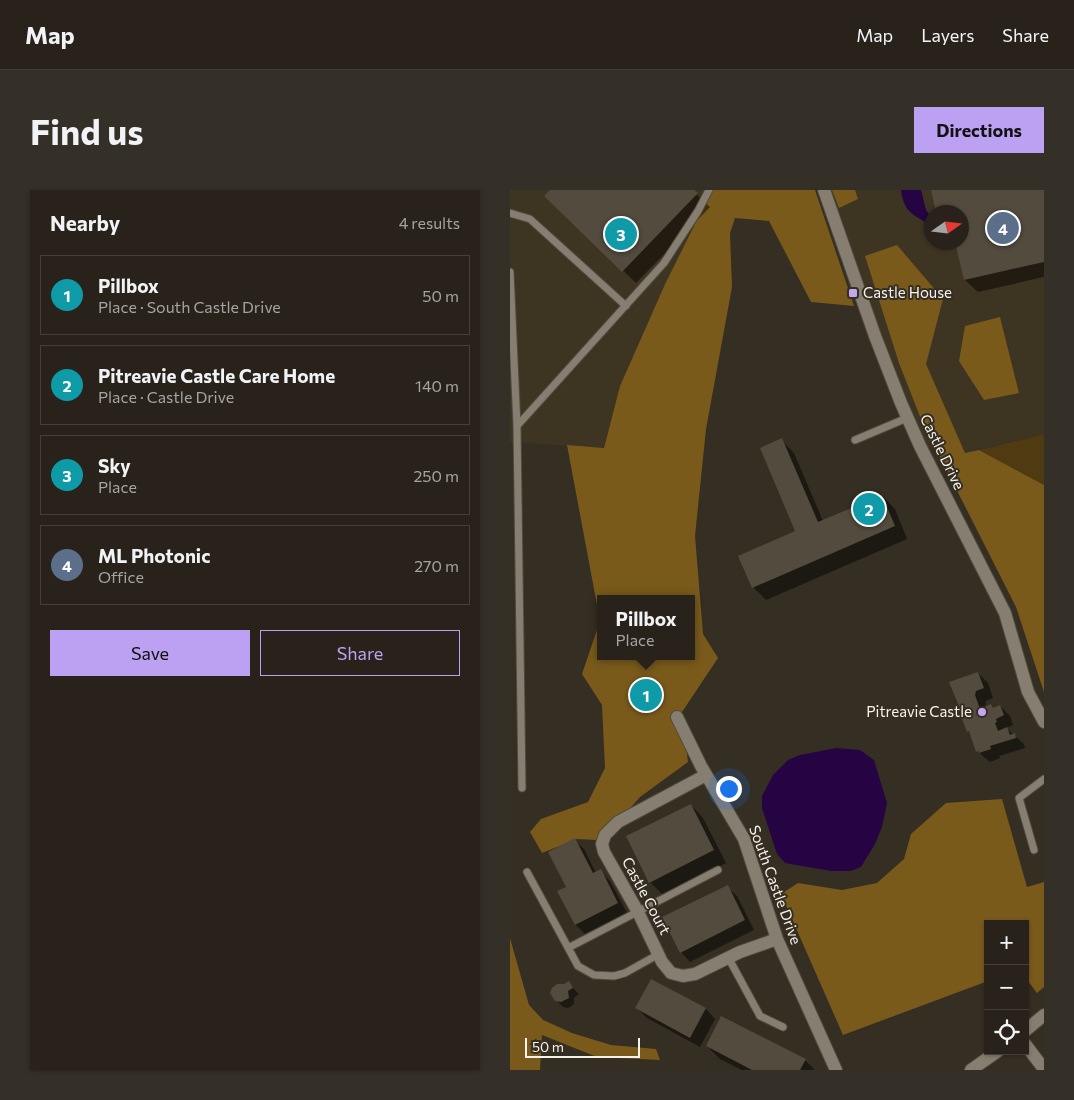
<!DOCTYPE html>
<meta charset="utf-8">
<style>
body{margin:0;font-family:Commissioner,sans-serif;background:#342f27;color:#f1f3f6}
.controls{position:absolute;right:15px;bottom:15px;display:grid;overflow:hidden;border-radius:0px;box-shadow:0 1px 4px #0004}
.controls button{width:45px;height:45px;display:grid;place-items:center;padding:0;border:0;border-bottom:1px solid #443f39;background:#28221a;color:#f1f3f6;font:25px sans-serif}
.compass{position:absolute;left:414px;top:15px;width:45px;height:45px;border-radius:50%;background:#28221a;box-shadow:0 1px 4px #0004;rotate:76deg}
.scale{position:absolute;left:15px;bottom:12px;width:115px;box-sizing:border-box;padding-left:5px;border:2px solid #f6f1ea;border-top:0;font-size:14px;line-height:18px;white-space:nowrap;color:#f6f1ea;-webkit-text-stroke:4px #352e22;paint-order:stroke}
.you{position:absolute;left:218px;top:598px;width:18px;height:18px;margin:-12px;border:4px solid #fff;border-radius:50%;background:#1a73e8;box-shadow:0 0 0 8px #1a73e833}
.badge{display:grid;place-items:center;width:32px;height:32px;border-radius:50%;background:#bca0f2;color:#fff;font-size:16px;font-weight:700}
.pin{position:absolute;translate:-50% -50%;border:2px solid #fff;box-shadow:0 1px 5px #0006}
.popup{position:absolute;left:87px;top:405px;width:98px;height:65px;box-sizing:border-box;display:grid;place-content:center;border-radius:0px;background:#28221a;filter:drop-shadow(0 1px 4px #0005);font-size:16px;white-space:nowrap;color:#a5a4a2}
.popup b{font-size:19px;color:#f1f3f6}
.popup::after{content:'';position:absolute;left:50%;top:100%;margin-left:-10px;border:10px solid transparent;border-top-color:#28221a}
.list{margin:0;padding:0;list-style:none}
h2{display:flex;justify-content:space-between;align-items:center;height:65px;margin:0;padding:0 20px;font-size:21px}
h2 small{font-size:16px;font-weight:400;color:#a5a4a2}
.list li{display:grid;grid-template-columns:32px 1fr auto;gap:15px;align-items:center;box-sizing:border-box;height:80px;margin:0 10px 10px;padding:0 10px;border:1px solid #443f39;border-radius:0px}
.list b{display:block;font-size:19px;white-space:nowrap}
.list p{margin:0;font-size:16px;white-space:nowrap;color:#a5a4a2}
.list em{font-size:16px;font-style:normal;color:#a5a4a2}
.actions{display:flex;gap:10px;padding:15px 20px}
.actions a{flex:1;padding:11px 0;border:1px solid #bca0f2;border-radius:0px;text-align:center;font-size:18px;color:#bca0f2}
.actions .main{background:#bca0f2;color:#111}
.icon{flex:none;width:28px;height:28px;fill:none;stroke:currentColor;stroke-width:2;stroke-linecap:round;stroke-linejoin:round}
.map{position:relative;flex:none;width:534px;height:880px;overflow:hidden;border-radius:0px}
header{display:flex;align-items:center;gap:30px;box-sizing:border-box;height:70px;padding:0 25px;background:#28221a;border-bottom:1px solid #443f39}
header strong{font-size:24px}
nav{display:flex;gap:28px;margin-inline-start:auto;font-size:18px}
.intro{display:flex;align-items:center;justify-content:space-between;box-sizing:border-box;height:120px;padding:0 30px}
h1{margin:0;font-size:35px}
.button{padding:12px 22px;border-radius:0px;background:#bca0f2;color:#111;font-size:18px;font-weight:700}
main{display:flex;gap:30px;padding:0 30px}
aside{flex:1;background:#28221a;border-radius:0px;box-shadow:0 1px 4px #0004}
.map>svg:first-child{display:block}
</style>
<header>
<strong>Map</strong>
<nav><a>Map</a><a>Layers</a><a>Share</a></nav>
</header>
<div class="intro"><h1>Find us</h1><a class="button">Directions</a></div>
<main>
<aside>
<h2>Nearby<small>4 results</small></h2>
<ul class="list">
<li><span class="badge" style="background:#0f9aa8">1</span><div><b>Pillbox</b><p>Place · South Castle Drive</p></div><em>50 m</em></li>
<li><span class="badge" style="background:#0f9aa8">2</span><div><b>Pitreavie Castle Care Home</b><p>Place · Castle Drive</p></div><em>140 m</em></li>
<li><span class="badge" style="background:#0f9aa8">3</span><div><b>Sky</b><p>Place</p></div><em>250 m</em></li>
<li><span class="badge" style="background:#5c6f8a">4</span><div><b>ML Photonic</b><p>Office</p></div><em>270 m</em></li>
</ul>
<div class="actions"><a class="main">Save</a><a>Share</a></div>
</aside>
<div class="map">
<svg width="534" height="880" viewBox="0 0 534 880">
<rect width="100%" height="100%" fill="#352e22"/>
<path fill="#3e3422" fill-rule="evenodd" d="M0,0H202L156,92L110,196L94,258L0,252Z
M314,0H534V244L455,263L410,256ZM422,22H452V52H422Z"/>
<path fill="#4f3a11" d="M534,244V295L469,260Z"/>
<path fill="#795a1b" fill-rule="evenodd" d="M202,0H305L344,116L301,112L259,31L225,28L220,43L222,97L196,239L185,346L193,444L208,468L172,522L178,572L130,607L108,632L87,650L67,649L32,663L20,642L31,629L78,612L95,578L92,515L72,484L90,431L57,255L94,258L110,196L156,92ZM91,409H181V466H91Z
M322,0H345L348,9L329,18Z
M387,55L433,109L416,174L455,263L469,260L534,295V502L506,417L427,261L422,257L389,173L355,66Z
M490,127L509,203L474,210L449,171L455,136Z
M492,609L517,697L534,692V797L527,803L515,787V734H478V791L333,845L271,704L288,693L332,700L367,693L394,669L401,644L436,613Z
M0,748L19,815L33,830L62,843L101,855L146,859L150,870L87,867L32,845L30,880H0Z"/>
<path fill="#260343" d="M391,0H411L416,20L421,27V36C404,24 394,24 391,0Z
M326,558L350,560L364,570L377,613L372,637L365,654L351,677L341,681H321L275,673L267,664L252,618V606L263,585L278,570L290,565Z"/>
<path fill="#0007" d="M42,0H182L200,17L126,93L49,19Z
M422,0H534V87L468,102L455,90L452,52V22H427Z
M271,250L284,263L313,331L372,306L385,319L397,349L256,410L243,397L287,342Z
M468,483L478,493L483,508L476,511L475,518L481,516L484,519L490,516L500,526L503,535L496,538L514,554L515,558L489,566L490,568L480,572L467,561L441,493Z
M139,497L147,512L138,516L135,513Z
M181,615L193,628L216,673L153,705L140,692Z
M64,650L74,659L86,683L90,681L100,691L117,723L75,744L66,735L49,702L58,697Z
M217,697L227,706L244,740L180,772L171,762Z
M142,790L196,819L205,829L190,857L137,828L127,818Z
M58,793L69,804L64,808V814L58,818L53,817L46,810L54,796Z
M197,856L295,870L305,880H232L210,869Z"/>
<path fill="#524b3e" d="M40,0H184L188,3L112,82L34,6Z
M421,0H534V72L454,90L445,52H452V22H426Z
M272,248L308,332L372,305L385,336L242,398L228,366L285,341L250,258Z
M468,482L474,498L466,501L465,505L470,519L481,514L483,518L490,515L494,525L486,529L487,532L485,533L488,541L497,537L500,545L505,543L506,548L480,556L481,559L469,563L468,561L466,562L459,541L457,542L451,526H453L439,492Z
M139,496L145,509L134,514L128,501Z
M181,614L204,660L139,693L116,646Z
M65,648L83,683L91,679L108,713L65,735L47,701L56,697L38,662Z
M218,695L235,730L170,763L152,727Z
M141,789L196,818L180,848L125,818Z
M59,791L63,798L58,801L59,808L51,812L45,811L40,803L42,798L47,794H54Z
M211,826L296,869L290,880H242L196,856Z"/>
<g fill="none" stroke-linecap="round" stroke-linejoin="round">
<g stroke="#504b41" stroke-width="9">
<path id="service" d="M0,23L20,29L116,116
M0,82L7,236
M345,250L397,228
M12,598L7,236L154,73L188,21L199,0
M524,660L509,608L534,589
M17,682L68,776L84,785L104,786L115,783L149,764
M58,758L208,680
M218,767L250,826L273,837"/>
</g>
<g stroke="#504b41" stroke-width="14">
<path id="minor" d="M167,527L191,576L234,649L267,749L326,880
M196,585L108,632L95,645L92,654L94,662L128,722L152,772L161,783L173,786L185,784L230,762L267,749
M515,854L534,879"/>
</g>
<g stroke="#504b41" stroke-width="14">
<path id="tertiary" d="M314,0L365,146L391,213L410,256L495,423L518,502L534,532
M515,841L534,825
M461,880L488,861"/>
</g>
<use href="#service" stroke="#867e70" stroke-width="7"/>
<use href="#minor" stroke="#867e70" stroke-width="12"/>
<use href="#tertiary" stroke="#867e70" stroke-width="12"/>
</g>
<g fill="#c4a7f1" stroke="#352e22" stroke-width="2">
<rect x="338" y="98" width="10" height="10" rx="2.5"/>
<circle cx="472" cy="522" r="5"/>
</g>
<g text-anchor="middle" stroke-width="4" stroke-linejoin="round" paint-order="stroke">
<g font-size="15" fill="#f6f1ea" stroke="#352e22" text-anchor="start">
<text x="353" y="108">Castle House</text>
<text x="462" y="527" text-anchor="end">Pitreavie Castle</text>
</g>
<g font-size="15" fill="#f6f1ea" stroke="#352e22">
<text transform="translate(432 262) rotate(64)" y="5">Castle Drive</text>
<text transform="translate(265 695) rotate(70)" y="5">South Castle Drive</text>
<text transform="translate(136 706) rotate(62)" y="5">Castle Court</text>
</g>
</g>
</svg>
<div class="controls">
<button>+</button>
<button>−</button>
<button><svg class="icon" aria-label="locate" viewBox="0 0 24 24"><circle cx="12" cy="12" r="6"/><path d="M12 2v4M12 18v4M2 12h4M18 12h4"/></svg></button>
</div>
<svg class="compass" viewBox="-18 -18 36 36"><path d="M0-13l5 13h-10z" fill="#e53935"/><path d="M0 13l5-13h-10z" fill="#a5a4a2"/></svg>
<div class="scale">50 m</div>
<div class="you"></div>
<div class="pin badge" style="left:136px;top:505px;background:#0f9aa8">1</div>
<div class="popup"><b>Pillbox</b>Place</div>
<div class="pin badge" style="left:359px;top:319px;background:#0f9aa8">2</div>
<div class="pin badge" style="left:111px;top:44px;background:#0f9aa8">3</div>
<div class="pin badge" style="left:493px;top:38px;background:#5c6f8a">4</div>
</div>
</main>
